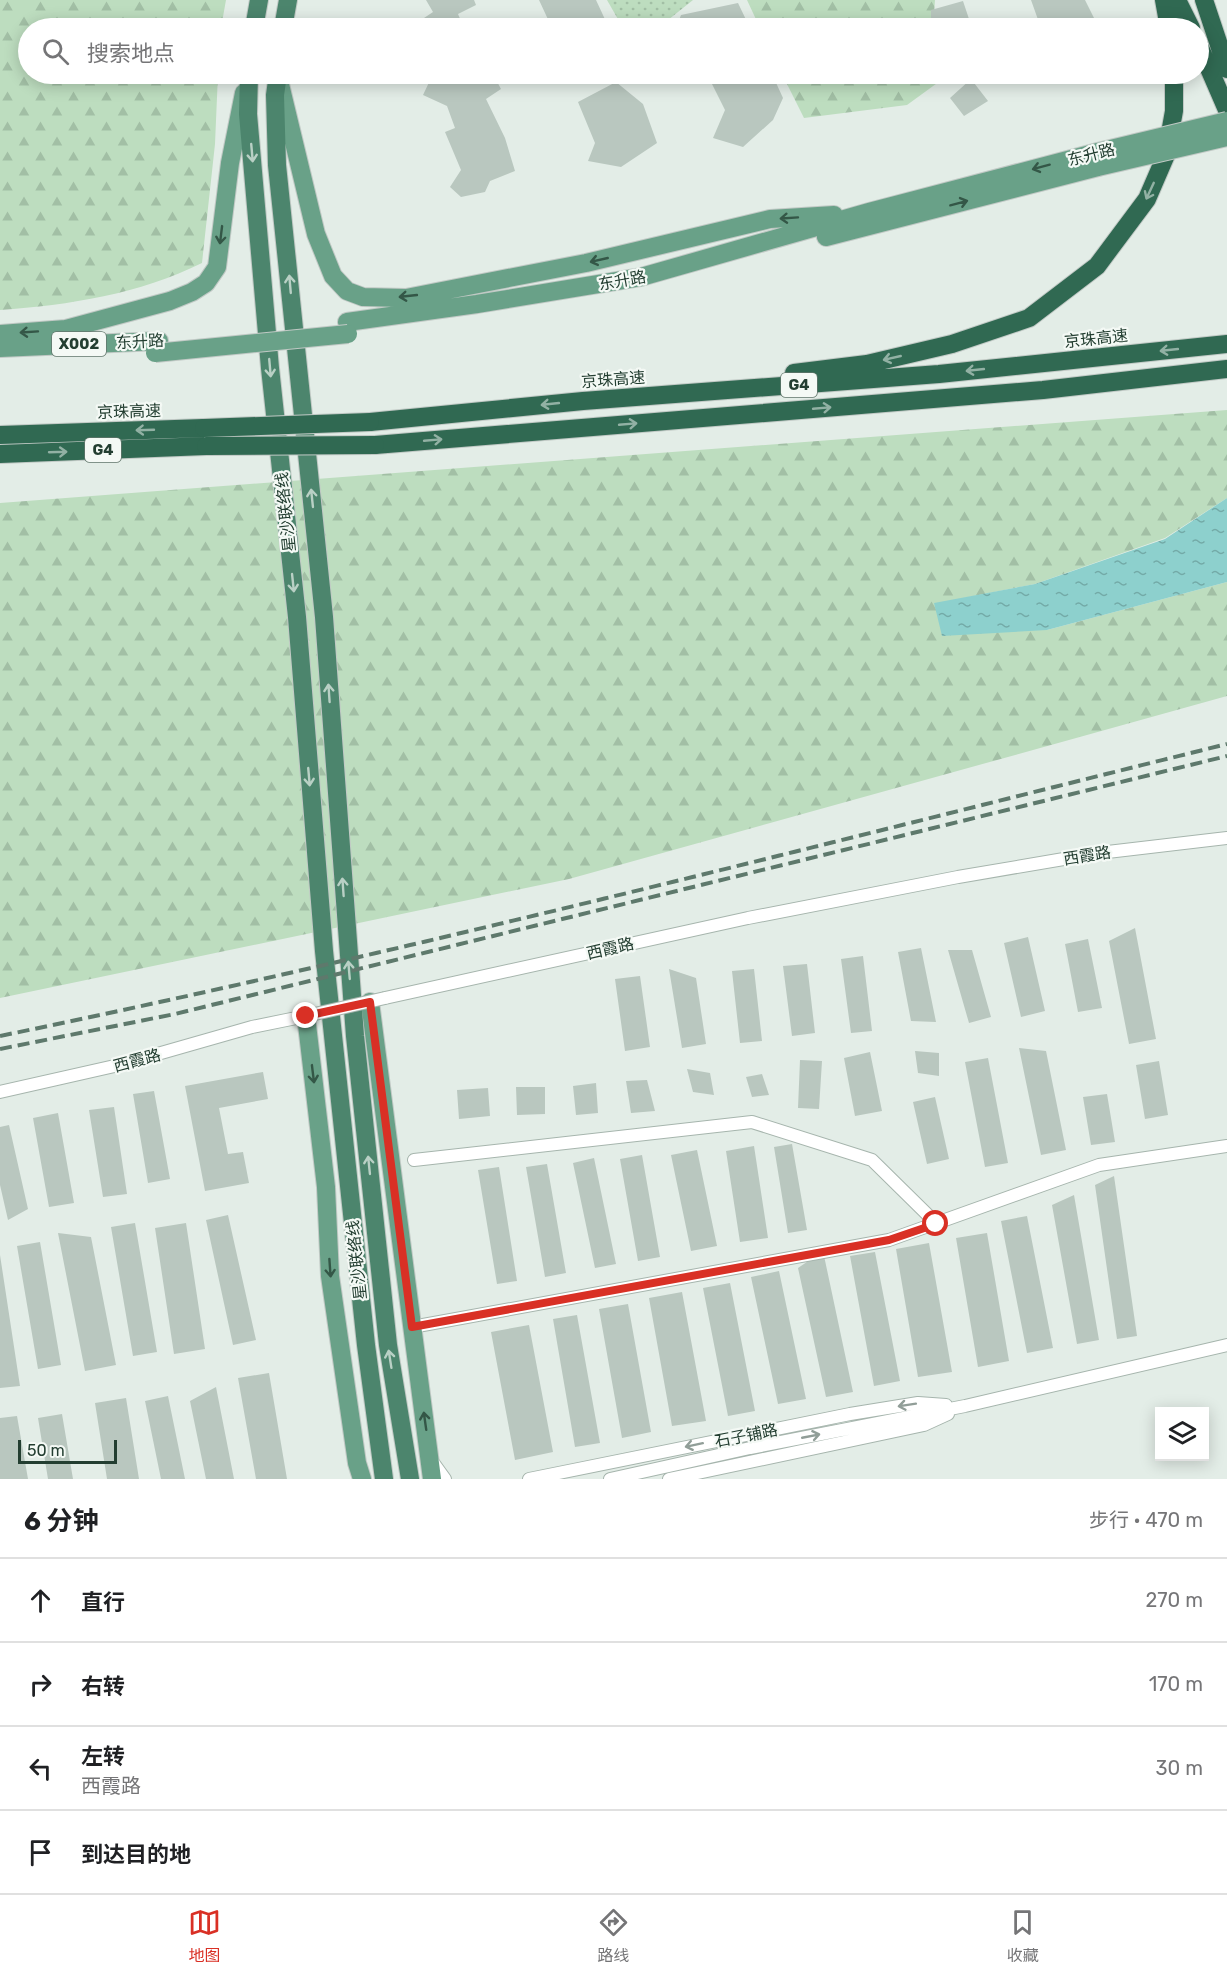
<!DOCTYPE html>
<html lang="zh">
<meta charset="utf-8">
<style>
body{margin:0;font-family:Rubik,"Noto Sans SC",sans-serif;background:#f2f2f2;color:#202124}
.controls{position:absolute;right:18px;bottom:18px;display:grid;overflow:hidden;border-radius:0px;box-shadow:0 3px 15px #0003}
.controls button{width:54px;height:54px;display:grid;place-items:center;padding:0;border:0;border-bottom:2px solid #e0e0e0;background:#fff;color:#202124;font:30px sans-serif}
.scale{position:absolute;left:18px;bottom:15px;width:99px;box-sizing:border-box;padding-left:6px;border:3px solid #233e31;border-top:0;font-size:16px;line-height:21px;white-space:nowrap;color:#233e31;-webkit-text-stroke:4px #f4f9f5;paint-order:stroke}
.stop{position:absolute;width:18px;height:18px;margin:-14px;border:4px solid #d93025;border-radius:50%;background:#fff}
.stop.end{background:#d93025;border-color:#fff;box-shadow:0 2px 6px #0008}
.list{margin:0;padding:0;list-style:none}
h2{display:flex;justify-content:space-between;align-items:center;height:78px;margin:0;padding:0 24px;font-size:26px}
h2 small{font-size:20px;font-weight:400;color:#757577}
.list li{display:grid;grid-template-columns:39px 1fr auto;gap:18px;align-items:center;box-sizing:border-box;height:84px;padding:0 24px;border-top:2px solid #e0e0e0}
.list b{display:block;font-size:22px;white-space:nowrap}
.list p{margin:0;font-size:20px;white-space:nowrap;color:#757577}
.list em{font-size:20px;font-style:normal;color:#757577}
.icon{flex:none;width:33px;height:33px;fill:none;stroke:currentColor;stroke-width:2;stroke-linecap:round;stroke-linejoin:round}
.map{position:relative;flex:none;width:1227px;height:1479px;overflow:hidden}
.search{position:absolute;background:#fff;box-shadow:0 3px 15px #0003;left:18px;right:18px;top:18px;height:66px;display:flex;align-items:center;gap:15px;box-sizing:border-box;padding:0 21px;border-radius:33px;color:#757577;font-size:22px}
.sheet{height:414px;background:#fff}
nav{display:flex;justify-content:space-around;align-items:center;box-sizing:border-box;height:84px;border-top:2px solid #e0e0e0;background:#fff;font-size:16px;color:#757577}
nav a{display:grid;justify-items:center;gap:3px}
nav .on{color:#d93025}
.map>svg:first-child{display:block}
</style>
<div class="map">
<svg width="1227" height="1479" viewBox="0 0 1227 1479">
<defs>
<pattern id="forest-firs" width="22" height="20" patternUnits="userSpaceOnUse" patternTransform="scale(1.5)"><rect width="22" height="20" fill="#bdddbf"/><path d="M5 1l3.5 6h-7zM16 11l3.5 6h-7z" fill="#a2bfa5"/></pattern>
<pattern id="park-dots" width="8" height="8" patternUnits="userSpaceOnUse" patternTransform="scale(1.5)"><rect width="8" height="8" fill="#bdddbf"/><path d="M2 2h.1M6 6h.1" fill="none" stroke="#a2bfa5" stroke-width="1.8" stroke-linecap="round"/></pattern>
<pattern id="water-ripples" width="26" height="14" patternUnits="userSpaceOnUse" patternTransform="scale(1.5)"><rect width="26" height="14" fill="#8dd0cd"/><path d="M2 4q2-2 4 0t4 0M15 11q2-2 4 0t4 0" fill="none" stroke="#73aaa7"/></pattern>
</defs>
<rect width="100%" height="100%" fill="#e3ede7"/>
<path fill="url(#forest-firs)" d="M0,0H226L221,28H28V74H218L215,144L202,263C139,294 70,305 0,310Z
M747,0H935L933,28H760Z
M782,74H937L940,81L907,105L804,118Z
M1227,410V498L1165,538L1035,584L934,604L1047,630L1227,582V696L569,879L0,998V503Z"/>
<path fill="url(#park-dots)" d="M607,0H693L658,28H623Z"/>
<path fill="url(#water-ripples)" d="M1227,498V582L1047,630L942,636L934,603L1035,584L1165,539Z"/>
<path fill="#b9c7bf" d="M426,0H474L476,5L458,14L464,28H418L415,24L433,12Z
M539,0H596L609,28H552Z
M1031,0H1085L1099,28H1041Z
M963,1L972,28H931V10Z
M738,3L750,28H676L681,15Z
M433,74H493L501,89L486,99L505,138L515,171L490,181L485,192L461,197L450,187L461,170L445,132L455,128L447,106L423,95Z
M573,74H603L577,83Z
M707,74H772L783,98L773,120L743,147L713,138L725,110Z
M971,79L988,101L964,116L950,98Z
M616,82L643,104L657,143L621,167L588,161L595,143L578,102Z
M1135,928L1156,1039L1129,1044L1109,941Z
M1028,937L1045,1011L1021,1017L1004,943Z
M1088,939L1102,1008L1078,1012L1065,944Z
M921,948L936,1022L911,1021L898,952Z
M948,950H972L991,1017L969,1023Z
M863,956L872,1031L851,1033L841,959Z
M807,964L815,1033L792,1036L783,966Z
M669,969L696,978L706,1044L682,1048Z
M754,969L762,1041L740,1043L732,971Z
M640,976L650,1047L625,1051L615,979Z
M1019,1048L1046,1051L1066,1150L1041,1155Z
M915,1051L939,1053V1076L918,1073Z
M870,1052L882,1111L855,1116L844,1058Z
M988,1058L1008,1163L985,1167L965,1062Z
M800,1060L822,1061L819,1109L798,1108Z
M1159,1061L1168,1115L1145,1119L1136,1065Z
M687,1069L710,1073L714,1095L693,1092Z
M263,1072L268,1099L219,1108L228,1154L243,1152L249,1183L205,1191L185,1086Z
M762,1074L769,1095L752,1097L746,1077Z
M647,1080L655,1111L631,1113L626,1081Z
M596,1083L598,1113L576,1115L573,1086Z
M516,1087H545V1114L517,1115Z
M488,1088L490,1116L459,1119L457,1090Z
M154,1091L170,1179L148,1183L133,1094Z
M1107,1094L1115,1142L1091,1145L1083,1097Z
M935,1097L949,1159L927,1164L913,1102Z
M114,1107L127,1194L103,1197L89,1110Z
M58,1113L74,1203L49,1207L33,1118Z
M9,1125L28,1209L8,1220L0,1185V1127Z
M792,1144L807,1230L788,1233L774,1147Z
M754,1146L768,1238L740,1242L726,1151Z
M697,1150L717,1246L691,1251L671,1155Z
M642,1155L660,1257L638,1261L620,1159Z
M594,1158L616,1264L595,1268L573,1163Z
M547,1164L566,1273L545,1277L526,1167Z
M499,1167L517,1281L497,1284L478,1170Z
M1114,1176L1137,1336L1117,1339L1095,1185Z
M1074,1195L1099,1340L1077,1344L1052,1205Z
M228,1215L256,1340L233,1345L206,1220Z
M1027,1216L1053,1348L1027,1353L1001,1221Z
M135,1223L157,1352L133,1356L111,1227Z
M186,1223L205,1349L174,1354L155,1228Z
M58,1233L91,1237L116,1365L85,1371Z
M987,1233L1009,1361L978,1367L956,1238Z
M40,1242L61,1365L38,1369L17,1246Z
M929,1243L952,1372L918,1377L896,1249Z
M823,1251L853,1392L826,1397L798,1268Z
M875,1252L900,1381L874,1386L850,1256Z
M0,1255L20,1386L0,1388Z
M779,1271L806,1399L778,1404L751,1277Z
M730,1283L755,1411L728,1416L703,1288Z
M682,1292L706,1421L672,1426L649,1298Z
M628,1304L651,1432L622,1438L599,1309Z
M577,1315L600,1443L575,1447L553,1319Z
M529,1325L553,1452L515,1460L491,1332Z
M269,1373L287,1479H256L238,1378Z
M216,1387L234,1479H206L190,1401Z
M168,1396L185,1479H161L145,1401Z
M126,1398L139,1479H107L95,1403Z
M62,1414L73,1479H48L38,1418Z
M17,1416L28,1479H0V1418Z"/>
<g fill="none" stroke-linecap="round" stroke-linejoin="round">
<g stroke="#a6b5ad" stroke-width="14">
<path id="minor" d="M385,998L748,918L958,877L1099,853L1227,838
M0,1092L119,1065L252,1027L306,1016
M414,1160L752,1122L872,1160L936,1223
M412,1327L889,1240L1099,1165L1227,1146
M432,1461L445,1479
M529,1479L850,1414L918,1403L946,1405
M610,1479L750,1448L965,1406L1227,1345
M669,1479L924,1425L948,1414"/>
</g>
<g stroke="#c1c9c5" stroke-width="20">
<path id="primary" d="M278,76L316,234L333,276L347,291L363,297L406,298L586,263L770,219L834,215
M826,237L1098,167
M347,322L477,304L641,277L869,212L1098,152
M0,334L66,329L170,301L192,292L206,283L217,267L230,163L244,93
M0,348L159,341
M370,1002L432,1479
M306,1016L326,1187L330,1276L357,1463L362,1479"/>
</g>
<g stroke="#c1c9c5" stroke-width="20">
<path id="trunk" d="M254,28L259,0
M283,28L288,0
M249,74L248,114L270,368L297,617L324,951L366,1345L384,1479
M278,74L275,95L277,165L324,617L355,1036L388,1345L410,1479"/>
</g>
<g stroke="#c1c9c5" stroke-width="20">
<path id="motorway" d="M1164,0L1169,28
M1177,0L1191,28
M1204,0L1227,69
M1198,43L1227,110
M794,373L867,364L952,344L1029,318L1097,266L1147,199L1166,155L1174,111V74
M370,422L583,401L939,374L1227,344
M0,435L204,428
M375,445L1043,390L1227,369
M0,454L206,446"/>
</g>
<use href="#minor" stroke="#fff" stroke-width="12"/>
<use href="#primary" stroke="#69a188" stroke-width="18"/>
<use href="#trunk" stroke="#4c856d" stroke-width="18"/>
<use href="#motorway" stroke="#306952" stroke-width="18"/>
<path stroke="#5e796c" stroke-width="4" stroke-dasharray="12 6" stroke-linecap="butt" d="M0,1036C412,951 819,845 1227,744
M0,1049L175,1014L1227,756"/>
<g stroke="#a6b5ad" stroke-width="14" stroke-linecap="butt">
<path id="minor-bridge" d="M306,1016L385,998"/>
</g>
<g stroke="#c1c9c5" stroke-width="20" stroke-linecap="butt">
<path id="primary-bridge" d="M1098,152L1227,121
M1098,167L1227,137
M155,353L348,334"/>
</g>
<g stroke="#c1c9c5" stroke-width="20" stroke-linecap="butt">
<path id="motorway-bridge" d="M204,428L370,422
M206,446L375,445"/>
</g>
<use href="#minor-bridge" stroke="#fff" stroke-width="12"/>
<use href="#primary-bridge" stroke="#69a188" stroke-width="18"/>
<use href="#motorway-bridge" stroke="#306952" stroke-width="18"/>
</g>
<defs><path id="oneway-shaft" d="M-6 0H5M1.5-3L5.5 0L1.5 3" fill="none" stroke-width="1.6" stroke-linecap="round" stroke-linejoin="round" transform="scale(1.5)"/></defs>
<g stroke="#b9d0c5">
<use href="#oneway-shaft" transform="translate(252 153) rotate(85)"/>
<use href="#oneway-shaft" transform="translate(290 284) rotate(-95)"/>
<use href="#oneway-shaft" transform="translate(270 368) rotate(85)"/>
<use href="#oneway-shaft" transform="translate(312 498) rotate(-96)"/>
<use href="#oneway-shaft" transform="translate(293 583) rotate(84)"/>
<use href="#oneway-shaft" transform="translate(329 693) rotate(-94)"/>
<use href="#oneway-shaft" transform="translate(309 777) rotate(85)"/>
<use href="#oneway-shaft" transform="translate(343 887) rotate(-94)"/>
<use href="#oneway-shaft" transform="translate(349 970) rotate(-95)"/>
<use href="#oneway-shaft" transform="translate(369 1165) rotate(-96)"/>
<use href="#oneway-shaft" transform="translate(390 1359) rotate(-99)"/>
</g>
<g stroke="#345747">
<use href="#oneway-shaft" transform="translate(1041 167) rotate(165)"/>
<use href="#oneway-shaft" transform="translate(959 203) rotate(-15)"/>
<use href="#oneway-shaft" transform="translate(789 218) rotate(176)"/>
<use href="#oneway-shaft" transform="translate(221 235) rotate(97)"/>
<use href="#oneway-shaft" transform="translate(599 260) rotate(167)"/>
<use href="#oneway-shaft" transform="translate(408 296) rotate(174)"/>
<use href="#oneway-shaft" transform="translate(29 332) rotate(176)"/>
<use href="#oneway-shaft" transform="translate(313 1074) rotate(83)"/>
<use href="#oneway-shaft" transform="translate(330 1268) rotate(86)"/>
<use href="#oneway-shaft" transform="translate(425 1421) rotate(-98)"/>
</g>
<g stroke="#92b1a4">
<use href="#oneway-shaft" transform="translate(1150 191) rotate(115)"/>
<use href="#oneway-shaft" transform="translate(1169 350) rotate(174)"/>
<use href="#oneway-shaft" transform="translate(892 358) rotate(167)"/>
<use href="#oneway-shaft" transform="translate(975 370) rotate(174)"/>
<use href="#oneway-shaft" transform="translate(550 404) rotate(174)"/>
<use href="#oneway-shaft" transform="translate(822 408) rotate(-5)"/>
<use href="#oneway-shaft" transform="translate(628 424) rotate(-5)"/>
<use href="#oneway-shaft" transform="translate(145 430) rotate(178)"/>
<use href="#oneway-shaft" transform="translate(433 440) rotate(-5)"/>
<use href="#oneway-shaft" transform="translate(58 452) rotate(-2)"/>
</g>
<g stroke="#919e98">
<use href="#oneway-shaft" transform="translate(907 1405) rotate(171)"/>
<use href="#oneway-shaft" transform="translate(811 1436) rotate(-11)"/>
<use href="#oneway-shaft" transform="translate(694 1445) rotate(168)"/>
</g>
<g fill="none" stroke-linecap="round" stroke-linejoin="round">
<path stroke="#d93025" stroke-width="8" d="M306,1016L370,1002L412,1327L889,1240L936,1224"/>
</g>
<g text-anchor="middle" stroke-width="4.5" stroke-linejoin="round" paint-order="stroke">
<g fill="#f4f9f5" stroke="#62766c" stroke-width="1.5">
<rect x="52" y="332" width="54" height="24" rx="4.5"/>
<rect x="781" y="373" width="36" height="24" rx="4.5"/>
<rect x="85" y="438" width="36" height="24" rx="4.5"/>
</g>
<g font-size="15" font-weight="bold" fill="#233e31">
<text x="79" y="349">X002</text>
<text x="799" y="390">G4</text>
<text x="103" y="455">G4</text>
</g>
<g font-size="16" fill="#233e31" stroke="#f4f9f5">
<text transform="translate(1091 154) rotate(-14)" y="6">东升路</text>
<text transform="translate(622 280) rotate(-10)" y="6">东升路</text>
<text transform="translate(1096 338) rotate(-6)" y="6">京珠高速</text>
<text transform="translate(140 341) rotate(-3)" y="6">东升路</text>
<text transform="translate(613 379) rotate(-4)" y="6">京珠高速</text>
<text transform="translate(129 411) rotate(-2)" y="6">京珠高速</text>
<text transform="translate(285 512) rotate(-96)" y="6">星沙联络线</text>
<text transform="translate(1087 855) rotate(-9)" y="6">西霞路</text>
<text transform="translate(610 948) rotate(-13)" y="6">西霞路</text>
<text transform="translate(137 1060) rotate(-15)" y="6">西霞路</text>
<text transform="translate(356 1260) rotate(-96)" y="6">星沙联络线</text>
<text transform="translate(746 1435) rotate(-11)" y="6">石子铺路</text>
</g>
</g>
</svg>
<div class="controls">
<button><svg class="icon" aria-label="layers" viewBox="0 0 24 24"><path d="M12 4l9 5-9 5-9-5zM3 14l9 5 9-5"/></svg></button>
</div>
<div class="scale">50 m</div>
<div class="stop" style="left:936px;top:1224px"></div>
<div class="stop end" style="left:306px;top:1016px"></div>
<div class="search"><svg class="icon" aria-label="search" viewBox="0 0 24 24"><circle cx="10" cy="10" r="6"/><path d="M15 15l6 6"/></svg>搜索地点</div>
</div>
<section class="sheet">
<h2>6 分钟<small>步行 · 470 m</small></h2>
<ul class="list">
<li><svg class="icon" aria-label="ahead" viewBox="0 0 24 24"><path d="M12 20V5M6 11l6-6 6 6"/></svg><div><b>直行</b></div><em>270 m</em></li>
<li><svg class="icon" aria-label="right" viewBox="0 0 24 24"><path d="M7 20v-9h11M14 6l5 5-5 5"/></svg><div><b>右转</b></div><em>170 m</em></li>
<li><svg class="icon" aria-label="left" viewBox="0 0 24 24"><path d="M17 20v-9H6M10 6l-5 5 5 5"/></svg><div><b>左转</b><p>西霞路</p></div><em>30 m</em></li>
<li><svg class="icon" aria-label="arrive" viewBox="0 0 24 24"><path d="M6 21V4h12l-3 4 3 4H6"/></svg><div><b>到达目的地</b></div></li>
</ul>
</section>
<nav>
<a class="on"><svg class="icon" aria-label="map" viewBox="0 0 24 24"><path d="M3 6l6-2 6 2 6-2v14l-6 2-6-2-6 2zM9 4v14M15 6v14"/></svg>地图</a>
<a><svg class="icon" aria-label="directions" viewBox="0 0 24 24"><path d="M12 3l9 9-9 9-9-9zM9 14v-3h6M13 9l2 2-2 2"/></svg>路线</a>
<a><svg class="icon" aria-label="saved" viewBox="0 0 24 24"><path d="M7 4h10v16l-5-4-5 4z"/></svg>收藏</a>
</nav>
